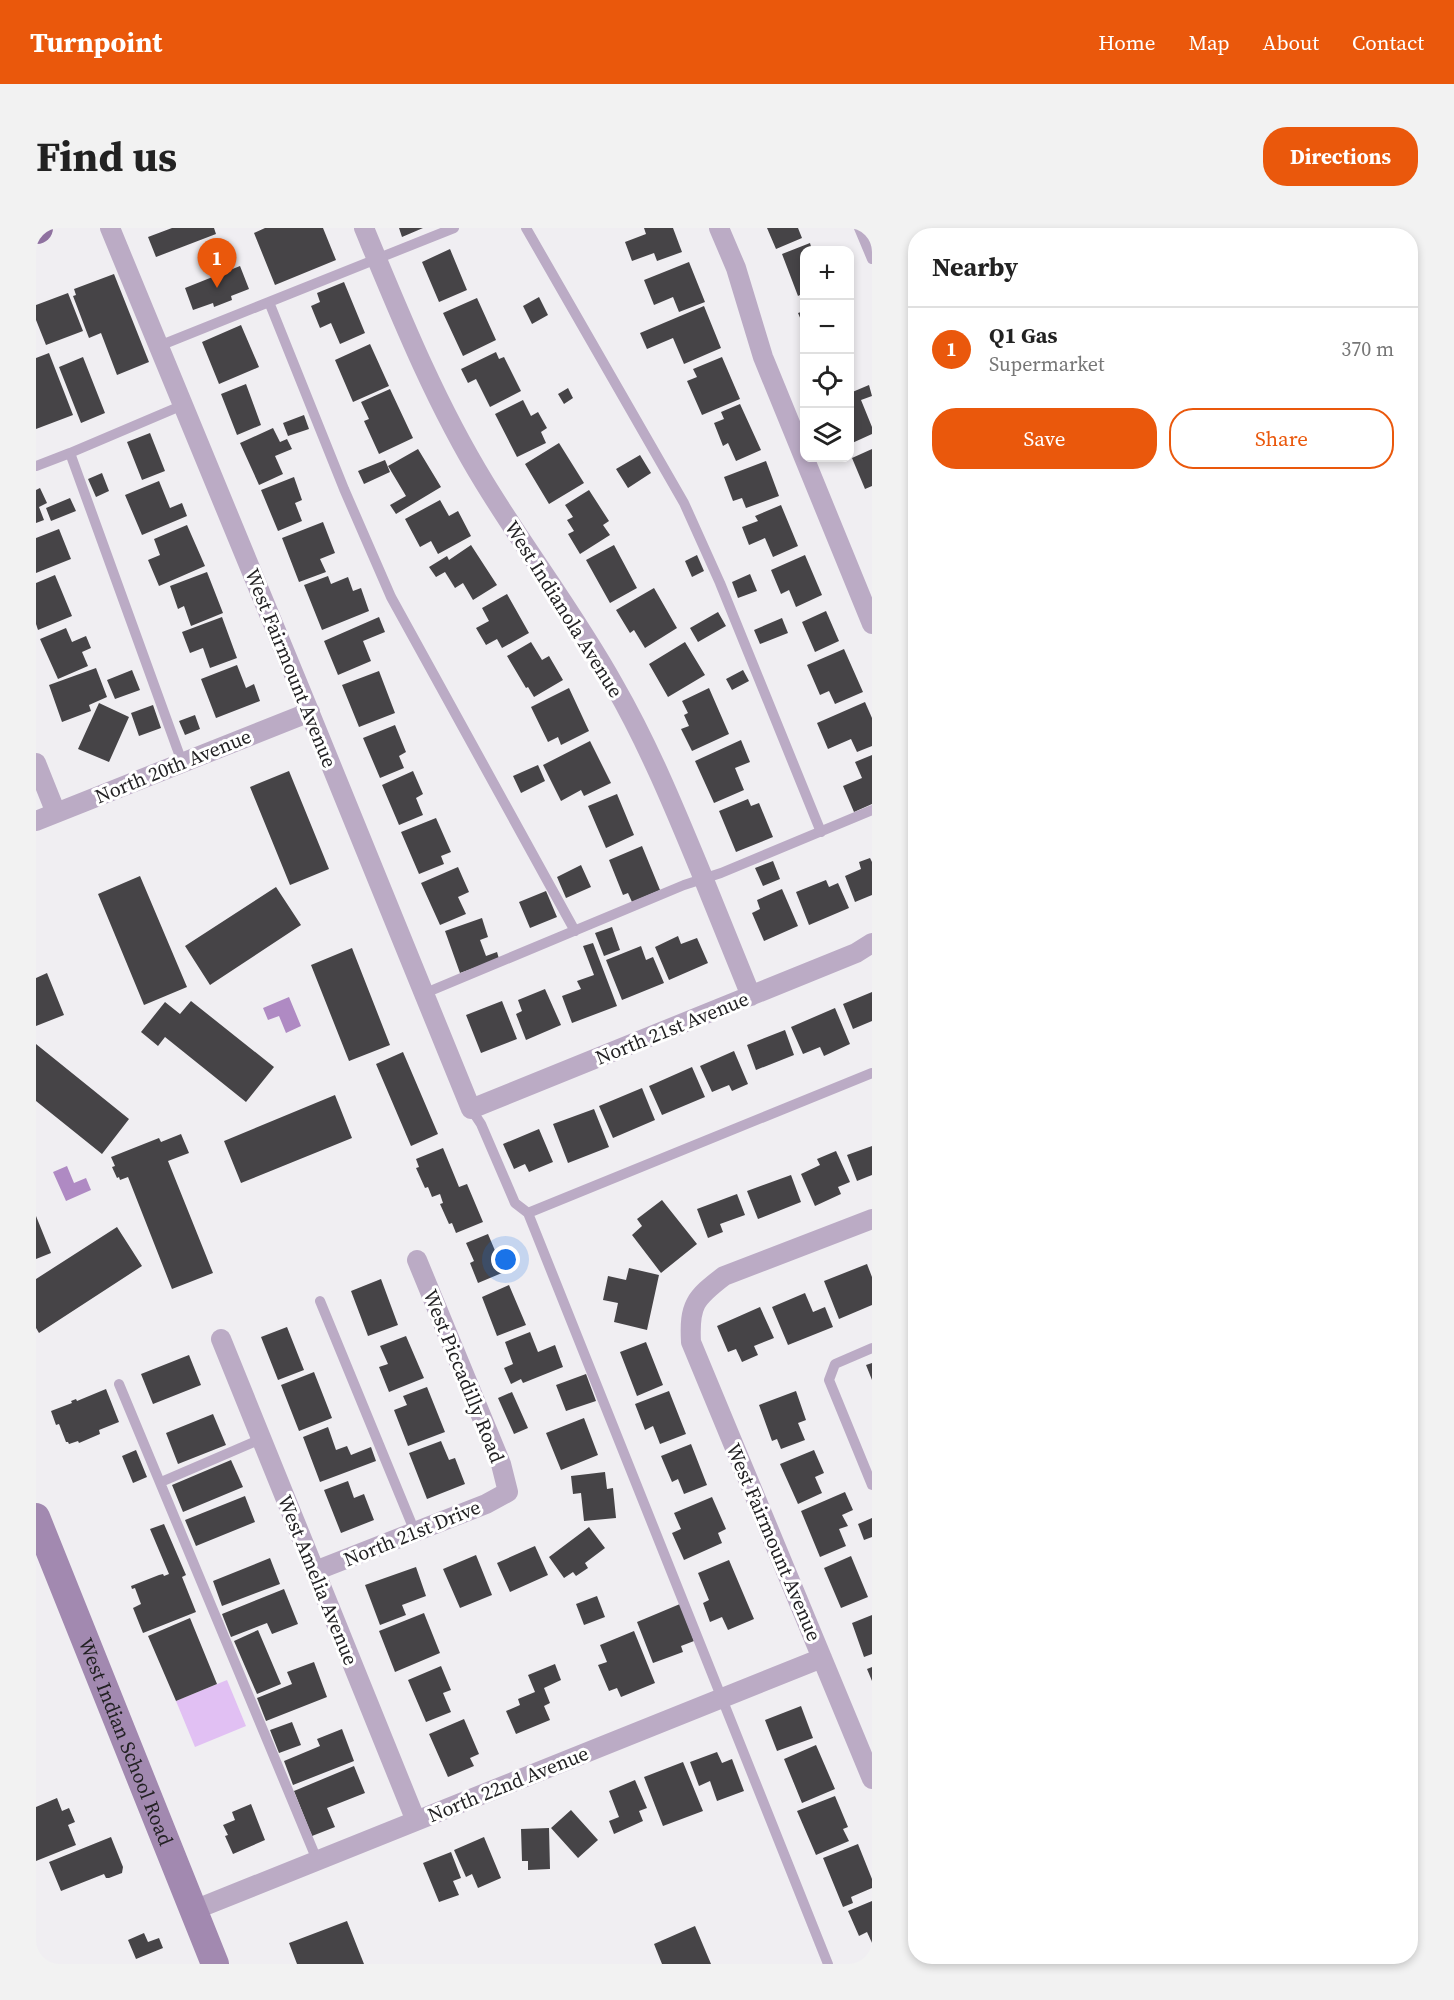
<!DOCTYPE html>
<meta charset="utf-8">
<style>
body{margin:0;font-family:"Source Serif 4",serif;background:#f2f2f2;color:#222}
.controls{position:absolute;right:18px;top:18px;display:grid;overflow:hidden;border-radius:12px;box-shadow:0 3px 9px #0003}
.controls button{width:54px;height:54px;display:grid;place-items:center;padding:0;border:0;border-bottom:2px solid #e0e0e0;background:#fff;color:#222;font:30px sans-serif}
.you{position:absolute;left:470px;top:1032px;width:21px;height:21px;margin:-15px;border:4px solid #fff;border-radius:50%;background:#1a73e8;box-shadow:0 0 0 9px #1a73e833}
.badge{display:grid;place-items:center;width:39px;height:39px;border-radius:50%;background:#ea580c;color:#fff;font-size:20px;font-weight:700}
.pin{position:absolute;translate:-50% -50px;filter:drop-shadow(0 2px 3px #0008)}
.pin::after{content:'';position:absolute;top:32px;width:21px;height:18px;background:inherit;clip-path:polygon(0 0,100% 0,50% 100%)}
.list{margin:0;padding:0;list-style:none}
h2{display:flex;justify-content:space-between;align-items:center;height:78px;margin:0;padding:0 24px;font-size:26px}
h2 small{font-size:20px;font-weight:400;color:#767676}
.list li{display:grid;grid-template-columns:39px 1fr auto;gap:18px;align-items:center;box-sizing:border-box;height:84px;padding:0 24px;border-top:2px solid #e0e0e0}
.list b{display:block;font-size:22px;white-space:nowrap}
.list p{margin:0;font-size:20px;white-space:nowrap;color:#767676}
.list em{font-size:20px;font-style:normal;color:#767676}
.actions{display:flex;gap:12px;padding:18px 24px}
.actions a{flex:1;padding:14px 0;border:2px solid #ea580c;border-radius:24px;text-align:center;font-size:21px;color:#ea580c}
.actions .main{background:#ea580c;color:#fff}
.icon{flex:none;width:33px;height:33px;fill:none;stroke:currentColor;stroke-width:2;stroke-linecap:round;stroke-linejoin:round}
.map{position:relative;flex:none;width:836px;height:1736px;overflow:hidden;border-radius:24px}
header{display:flex;align-items:center;gap:36px;box-sizing:border-box;height:84px;padding:0 30px;background:#ea580c;color:#fff}
header strong{font-size:28px}
nav{display:flex;gap:33px;margin-inline-start:auto;font-size:21px}
.intro{display:flex;align-items:center;justify-content:space-between;box-sizing:border-box;height:144px;padding:0 36px}
h1{margin:0;font-size:42px}
.button{padding:15px 27px;border-radius:24px;background:#ea580c;color:#fff;font-size:21px;font-weight:700}
main{display:flex;gap:36px;padding:0 36px}
aside{flex:1;background:#fff;border-radius:24px;box-shadow:0 3px 9px #0003}
.map>svg:first-child{display:block}
</style>
<header>
<strong>Turnpoint</strong>
<nav><a>Home</a><a>Map</a><a>About</a><a>Contact</a></nav>
</header>
<div class="intro"><h1>Find us</h1><a class="button">Directions</a></div>
<main>
<div class="map">
<svg width="836" height="1736" viewBox="0 0 836 1736">
<rect width="100%" height="100%" fill="#f0eef2"/>
<path fill="#e1c0f3" d="M191,1452L210,1498L159,1519L140,1473Z"/>
<path fill="#af8ac3" d="M253,769L265,798L250,805L243,788L232,792L227,780Z
M31,938L38,955L50,950L55,962L30,973L17,944Z"/>
<path fill="#464447" d="M136,0H178L180,6L120,29L112,9Z
M229,0H287L300,32L239,57L218,5Z
M363,0H387L366,9Z
M608,0H637L646,24L621,33L618,25L596,33L589,14L610,6Z
M731,0H762L766,10L740,21Z
M774,15L776,22H768V65L762,68L746,26Z
M414,21L431,62L403,74L386,34Z
M653,34L669,74L643,84L637,69L618,77L608,52Z
M204,38L213,61L195,68L196,72L178,79L177,75L157,82L149,60Z
M78,46L113,134L81,147L65,105L53,110L37,68L40,67L38,61Z
M308,54L329,105L304,116L295,95L284,100L275,78L284,74L281,65Z
M32,65L47,103L10,117L0,92V77Z
M503,69L512,87L496,96L487,78Z
M441,70L460,112L427,128L407,85Z
M668,78L685,120L648,136L637,110L611,121L604,105Z
M768,83V99L762,85Z
M205,97L223,139L183,156L166,114Z
M334,116L353,158L317,174L299,132Z
M460,124L463,131L468,129L485,163L454,179L440,151L432,155L425,141Z
M13,125L37,187L0,201V130Z
M47,129L69,185L45,195L23,139Z
M686,129L704,171L666,187L651,153L661,149L657,141Z
M210,156L225,197L201,207L185,166Z
M833,157L836,168L825,172L836,199V206L814,216V165Z
M532,160L537,170L528,176L522,166Z
M354,161L377,210L343,226L328,193L333,191L325,174Z
M487,172L495,188L502,184L511,200L505,204L510,215L481,229L459,186Z
M704,176L725,222L700,233L692,215L687,218L678,195L688,191L685,184Z
M268,187L273,201L252,208L247,195Z
M237,200L244,214L251,211L256,221L239,228L247,246L223,257L204,215Z
M114,205L129,243L106,252L91,214Z
M523,215L548,255L513,276L489,236Z
M382,221L405,259L360,286L354,277L370,268L352,238Z
M836,221V258L829,261L816,230Z
M604,227L615,245L592,260L580,241Z
M349,232L354,244L328,256L322,243Z
M730,233L743,268L710,280L706,270L697,273L688,249Z
M66,245L73,263L60,269L52,251Z
M258,249L266,272L259,275L266,293L242,303L225,262Z
M123,253L134,280L146,275L151,288L106,307L89,267Z
M4,260L11,275L3,279L8,292L0,295V262Z
M553,262L573,293L567,297L574,307L544,326L532,306L538,303L531,292L537,289L529,277Z
M34,270L40,283L15,293L10,280Z
M404,272L413,288L422,283L435,308L402,326L395,313L384,319L369,291Z
M745,277L762,318L737,329L729,310L713,317L706,299L722,293L719,288Z
M287,294L299,325L284,331L290,344L263,354L246,310Z
M151,297L169,338L123,358L112,332L124,327L118,311Z
M23,301L35,331L0,345V310Z
M435,317L461,357L437,372L427,355L419,360L409,344L400,349L393,339L411,328L413,332Z
M578,317L601,360L574,375L550,332Z
M661,327L668,343L656,349L649,333Z
M769,327L786,367L760,379L753,362L745,366L735,342Z
M171,344L187,385L155,398L148,378L142,381L134,358Z
M714,346L721,363L702,370L696,354Z
M19,347L36,388L2,402L0,396V355Z
M292,348L295,356L312,349L317,363L325,360L333,383L286,402L268,357Z
M618,360L641,400L609,420L598,402L594,405L580,382Z
M471,366L493,405L466,420L461,411L450,417L440,400L453,393L446,380Z
M790,383L803,413L779,424L766,394Z
M682,384L690,398L662,414L654,400Z
M186,389L201,430L174,440L167,420L154,425L146,404Z
M343,389L349,404L327,413L335,433L302,447L288,413Z
M746,390L752,405L724,416L718,402Z
M30,400L36,414L50,408L55,420L46,424L52,438L22,451L4,411Z
M495,414L506,432L513,428L527,452L498,469L492,459L490,460L471,428Z
M649,414L669,447L632,469L613,436Z
M808,421L827,464L799,476L793,463L784,467L771,437Z
M201,437L210,460L218,456L224,473L180,490L165,451Z
M60,440L71,469L53,477L55,483L26,494L13,457Z
M96,442L104,462L79,471L71,452Z
M707,442L713,453L696,462L690,451Z
M343,443L359,485L323,499L306,457Z
M533,460L553,503L525,517L522,509L512,514L495,479Z
M673,460L693,506L656,523L645,501L653,498L648,487L652,485L646,473Z
M829,474L836,490V518L821,524L815,511L792,521L781,495Z
M63,475L93,489L73,534L42,521Z
M117,477L125,500L103,508L95,485Z
M159,487L164,501L149,507L143,493Z
M359,497L370,524L363,528L368,540L344,550L327,510Z
M705,512L714,534L699,540L708,562L678,575L659,533Z
M554,513L575,555L548,568L545,562L525,573L507,537Z
M836,527V576L818,584L807,558L826,550L819,534Z
M502,537L509,553L485,565L477,548Z
M253,543L293,641L254,657L214,559Z
M377,543L387,566L380,570L387,587L363,597L346,557Z
M581,566L598,607L570,620L552,578Z
M712,571L715,578L723,575L737,609L700,624L683,583Z
M400,590L415,624L405,628L408,636L383,646L365,604Z
M606,618L624,662L596,674L592,665L587,667L573,632Z
M834,630L836,634V667L819,674L809,648L825,641L823,634Z
M737,633L744,651L727,658L719,640Z
M545,637L555,659L530,670L521,649Z
M422,639L433,664L422,669L430,686L404,697L385,655Z
M104,648L151,759L108,777L62,666Z
M790,652L793,659L802,655L813,680L773,697L760,664Z
M240,659L265,697L174,757L149,718Z
M746,661L762,698L728,713L716,685L724,681L721,672Z
M510,663L521,689L494,700L483,674Z
M446,690L452,709L444,712L450,728L461,724L463,731L424,745L409,703Z
M576,699L584,722L568,728L559,705Z
M642,708L645,716L661,710L672,735L633,752L619,719Z
M557,715L581,778L536,795L526,768L545,761L541,753L558,747L547,718Z
M605,718L610,732L617,729L628,755L586,772L570,732Z
M316,720L354,817L313,833L275,737Z
M11,745L28,787L0,798V750Z
M509,761L525,797L490,812L480,786L486,783L482,772Z
M836,764V793L817,801L807,776Z
M155,773L238,839L210,874L129,809L122,818L105,804L129,774L144,786Z
M466,773L481,811L445,825L430,787Z
M799,780L814,816L788,828L784,819L767,826L755,799Z
M749,802L758,827L720,842L711,817Z
M0,816L93,891L66,926L0,873Z
M698,823L712,856L696,863L693,857L676,864L664,838Z
M367,824L402,906L375,918L340,836Z
M656,839L669,869L626,887L613,858Z
M606,860L619,892L577,910L563,878Z
M299,867L316,910L205,955L188,913Z
M558,881L573,919L532,935L517,896Z
M503,901L517,934L493,944L489,936L478,941L467,916Z
M145,906L153,925L132,933L177,1045L136,1061L92,949L84,952L83,949L81,950L76,939L79,938L75,929L123,910L125,914Z
M836,918V947L821,953L811,927Z
M407,920L423,959L431,956L447,994L420,1005L416,995L413,996L404,976L407,975L404,966L396,969L392,959L389,960L380,940L383,939L380,931Z
M800,923L814,954L802,959L805,966L779,978L765,946L784,937L781,931Z
M755,947L765,974L722,991L711,963Z
M701,966L709,987L684,996L687,1004L672,1010L661,981Z
M626,972L661,1016L625,1045L596,1007L606,998L601,991Z
M0,988L15,1025L0,1031Z
M81,999L106,1038L3,1105L0,1100V1051Z
M452,1006L460,1025L465,1022L473,1042L442,1055L434,1035L438,1033L430,1015Z
M831,1036L836,1049V1077L803,1091L788,1053Z
M593,1040L623,1047L611,1102L578,1094L582,1075L567,1072L572,1048L590,1052Z
M345,1051L362,1097L332,1108L315,1063Z
M473,1057L490,1097L461,1108L446,1069Z
M769,1065L777,1084L789,1079L797,1099L752,1117L736,1079Z
M724,1079L738,1110L718,1118L722,1127L706,1134L700,1121L692,1124L681,1098Z
M251,1099L268,1142L242,1152L225,1109Z
M494,1104L502,1124L519,1117L527,1139L487,1155L485,1151L475,1156L468,1140L477,1136L469,1114Z
M370,1108L388,1150L353,1164L343,1139L352,1136L344,1118Z
M610,1114L627,1157L601,1168L584,1124Z
M153,1127L165,1157L117,1176L105,1146Z
M836,1135V1152L830,1137Z
M278,1144L296,1190L263,1203L245,1157Z
M550,1146L560,1173L530,1183L520,1157Z
M391,1159L409,1204L372,1218L358,1182L371,1177L367,1168Z
M70,1161L83,1194L63,1202L64,1206L43,1215L42,1213L33,1216L32,1214H30L23,1196L20,1197L15,1183L36,1175L35,1173L40,1171L41,1173Z
M633,1163L650,1206L624,1216L617,1198L609,1202L599,1176Z
M760,1163L770,1192L762,1195L769,1212L745,1221L741,1211L736,1213L723,1177Z
M476,1164L492,1200L478,1206L462,1170Z
M177,1186L190,1217L142,1236L130,1205Z
M548,1190L562,1227L525,1242L510,1205Z
M292,1199L300,1222L311,1218L315,1227L335,1219L340,1233L284,1254L267,1209Z
M405,1213L413,1232L419,1230L429,1256L391,1271L373,1225Z
M655,1216L671,1257L648,1266L642,1251L636,1254L625,1228Z
M100,1222L111,1249L97,1255L86,1228Z
M778,1222L788,1245L779,1249L786,1265L762,1276L744,1236Z
M195,1232L207,1259L147,1284L136,1257Z
M569,1244L571,1261L577,1260L580,1290L548,1293L545,1265L537,1266L535,1248Z
M312,1253L318,1270L328,1266L338,1292L305,1305L288,1262Z
M809,1264L817,1282L806,1287L812,1298L803,1301L810,1318L784,1329L765,1283Z
M209,1268L219,1294L160,1318L149,1292Z
M676,1269L690,1301L682,1305L686,1315L648,1332L636,1305L645,1301L638,1285Z
M836,1290V1309L828,1312L822,1296Z
M128,1296L150,1347L146,1349L160,1384L107,1405L97,1380L105,1376L99,1360L96,1361L95,1358L123,1347L127,1346L128,1348L133,1346L114,1301Z
M553,1299L569,1320L549,1335L552,1340L540,1348L537,1344L528,1350L513,1329Z
M499,1318L512,1347L474,1364L461,1335Z
M440,1327L456,1367L424,1380L407,1341Z
M815,1328L832,1369L805,1380L788,1340Z
M234,1330L244,1356L186,1378L177,1353Z
M693,1332L718,1391L692,1402L686,1389L674,1394L667,1375L673,1372L662,1345Z
M380,1339L390,1368L366,1377L370,1387L344,1397L329,1357Z
M248,1361L262,1396L236,1406L231,1395L195,1409L186,1386Z
M561,1368L569,1389L548,1397L540,1376Z
M644,1376L658,1413L645,1418L647,1424L617,1435L601,1394Z
M388,1385L404,1425L359,1444L343,1403Z
M836,1387V1426L828,1429L816,1395Z
M154,1390L181,1456L140,1473L112,1408Z
M222,1402L245,1456L221,1466L198,1413Z
M598,1403L619,1455L585,1469L581,1460L573,1463L562,1437L571,1434L564,1417Z
M278,1434L291,1469L230,1493L221,1470L256,1456L251,1444Z
M519,1436L525,1452L508,1460L514,1475L508,1478L514,1492L480,1506L470,1483L484,1477L482,1471L499,1464L492,1447Z
M405,1438L415,1462L407,1465L415,1484L390,1494L372,1452Z
M836,1439V1453L831,1441Z
M765,1478L777,1510L741,1523L729,1492Z
M428,1491L443,1526L434,1530L438,1538L412,1549L393,1506Z
M256,1494L265,1517L243,1525L234,1502Z
M306,1501L318,1533L257,1557L248,1533L284,1518L281,1511Z
M780,1517L799,1561L766,1575L748,1531Z
M681,1524L686,1535L696,1531L708,1563L681,1573L674,1553L663,1558L654,1534Z
M647,1534L667,1583L627,1598L608,1549Z
M318,1538L329,1565L291,1580L299,1599L276,1608L258,1563Z
M599,1552L611,1580L603,1583L607,1593L578,1606L573,1593L583,1589L573,1563Z
M799,1568L812,1599L807,1601L813,1613L780,1627L761,1583Z
M21,1570L26,1583L33,1580L39,1594L32,1597L40,1617L0,1633V1579Z
M215,1576L229,1612L197,1626L189,1608L192,1607L187,1597L199,1592L196,1584Z
M535,1582L562,1612L542,1630L515,1600Z
M513,1600L514,1641L492,1642V1633H486L485,1601Z
M75,1609L87,1639L86,1645L73,1650H70L68,1646L25,1663L13,1634Z
M448,1609L465,1650L442,1660L436,1646L430,1649L418,1622Z
M822,1616L836,1651V1660L815,1669L817,1675L807,1679L787,1630Z
M415,1624L425,1650L417,1653L423,1667L403,1674L387,1635Z
M836,1673V1715L831,1704L823,1708L812,1683Z
M311,1693L328,1736H261L253,1715Z
M659,1698L675,1736H626L618,1716Z
M108,1705L112,1714L123,1710L127,1720L100,1731L92,1712Z"/>
<g fill="none" stroke-linecap="round" stroke-linejoin="round">
<path stroke="#bbabc5" stroke-width="10" d="M490,0L648,275L684,355L785,604
M823,0L836,31
M233,74L308,261L355,369L539,703
M123,118L418,0
M34,225L146,534
M0,238L34,225L147,177
M387,766L648,657L685,645L836,582
M435,881L445,896L479,975L492,985L792,1736
M492,985L836,845
M284,1073L379,1304
M836,1120L799,1136L793,1152L836,1257
M83,1156L281,1632
M125,1254L225,1211"/>
<path stroke="#bbabc5" stroke-width="20" d="M74,0L264,461L435,881L820,725L836,715
M328,0C364,87 399,174 448,254C490,323 539,387 578,457C612,516 638,579 664,642C681,684 698,726 715,768
M683,0L700,40L727,129L836,396
M0,535L20,585
M0,593L274,484
M836,991L688,1048C659,1070 653,1077 655,1114L836,1551
M185,1111L380,1593
M279,1343L450,1276L472,1264L465,1236L381,1032
M158,1682L786,1430"/>
<path stroke="#a289b0" stroke-width="28" id="s1" d="M0,1289L179,1736"/>
<path stroke="#8f71a0" stroke-width="32" d="M0,0H1"/>
</g>
<g text-anchor="middle" stroke-width="6" stroke-linejoin="round" paint-order="stroke">
<g font-size="20" fill="#232224" stroke="#fff">
<text transform="translate(528 381) rotate(58)" y="7">West Indianola Avenue</text>
<text transform="translate(255 440) rotate(68)" y="7">West Fairmount Avenue</text>
<text transform="translate(137 538) rotate(-22)" y="7">North 20th Avenue</text>
<text transform="translate(636 800) rotate(-22)" y="7">North 21st Avenue</text>
<text transform="translate(428 1148) rotate(68)" y="7">West Piccadilly Road</text>
<text transform="translate(376 1305) rotate(-22)" y="7">North 21st Drive</text>
<text transform="translate(738 1314) rotate(67)" y="7">West Fairmount Avenue</text>
<text transform="translate(282 1352) rotate(68)" y="7">West Amelia Avenue</text>
<text dy="7" stroke="none"><textPath href="#s1" startOffset="242">West Indian School Road</textPath></text>
<text transform="translate(472 1556) rotate(-22)" y="7">North 22nd Avenue</text>
</g>
</g>
</svg>
<div class="controls">
<button>+</button>
<button>−</button>
<button><svg class="icon" aria-label="locate" viewBox="0 0 24 24"><circle cx="12" cy="12" r="6"/><path d="M12 2v4M12 18v4M2 12h4M18 12h4"/></svg></button>
<button><svg class="icon" aria-label="layers" viewBox="0 0 24 24"><path d="M12 4l9 5-9 5-9-5zM3 14l9 5 9-5"/></svg></button>
</div>
<div class="you"></div>
<div class="pin badge" style="left:181px;top:60px">1</div>
</div>
<aside>
<h2>Nearby<small></small></h2>
<ul class="list">
<li><span class="badge">1</span><div><b>Q1 Gas</b><p>Supermarket</p></div><em>370 m</em></li>
</ul>
<div class="actions"><a class="main">Save</a><a>Share</a></div>
</aside>
</main>
